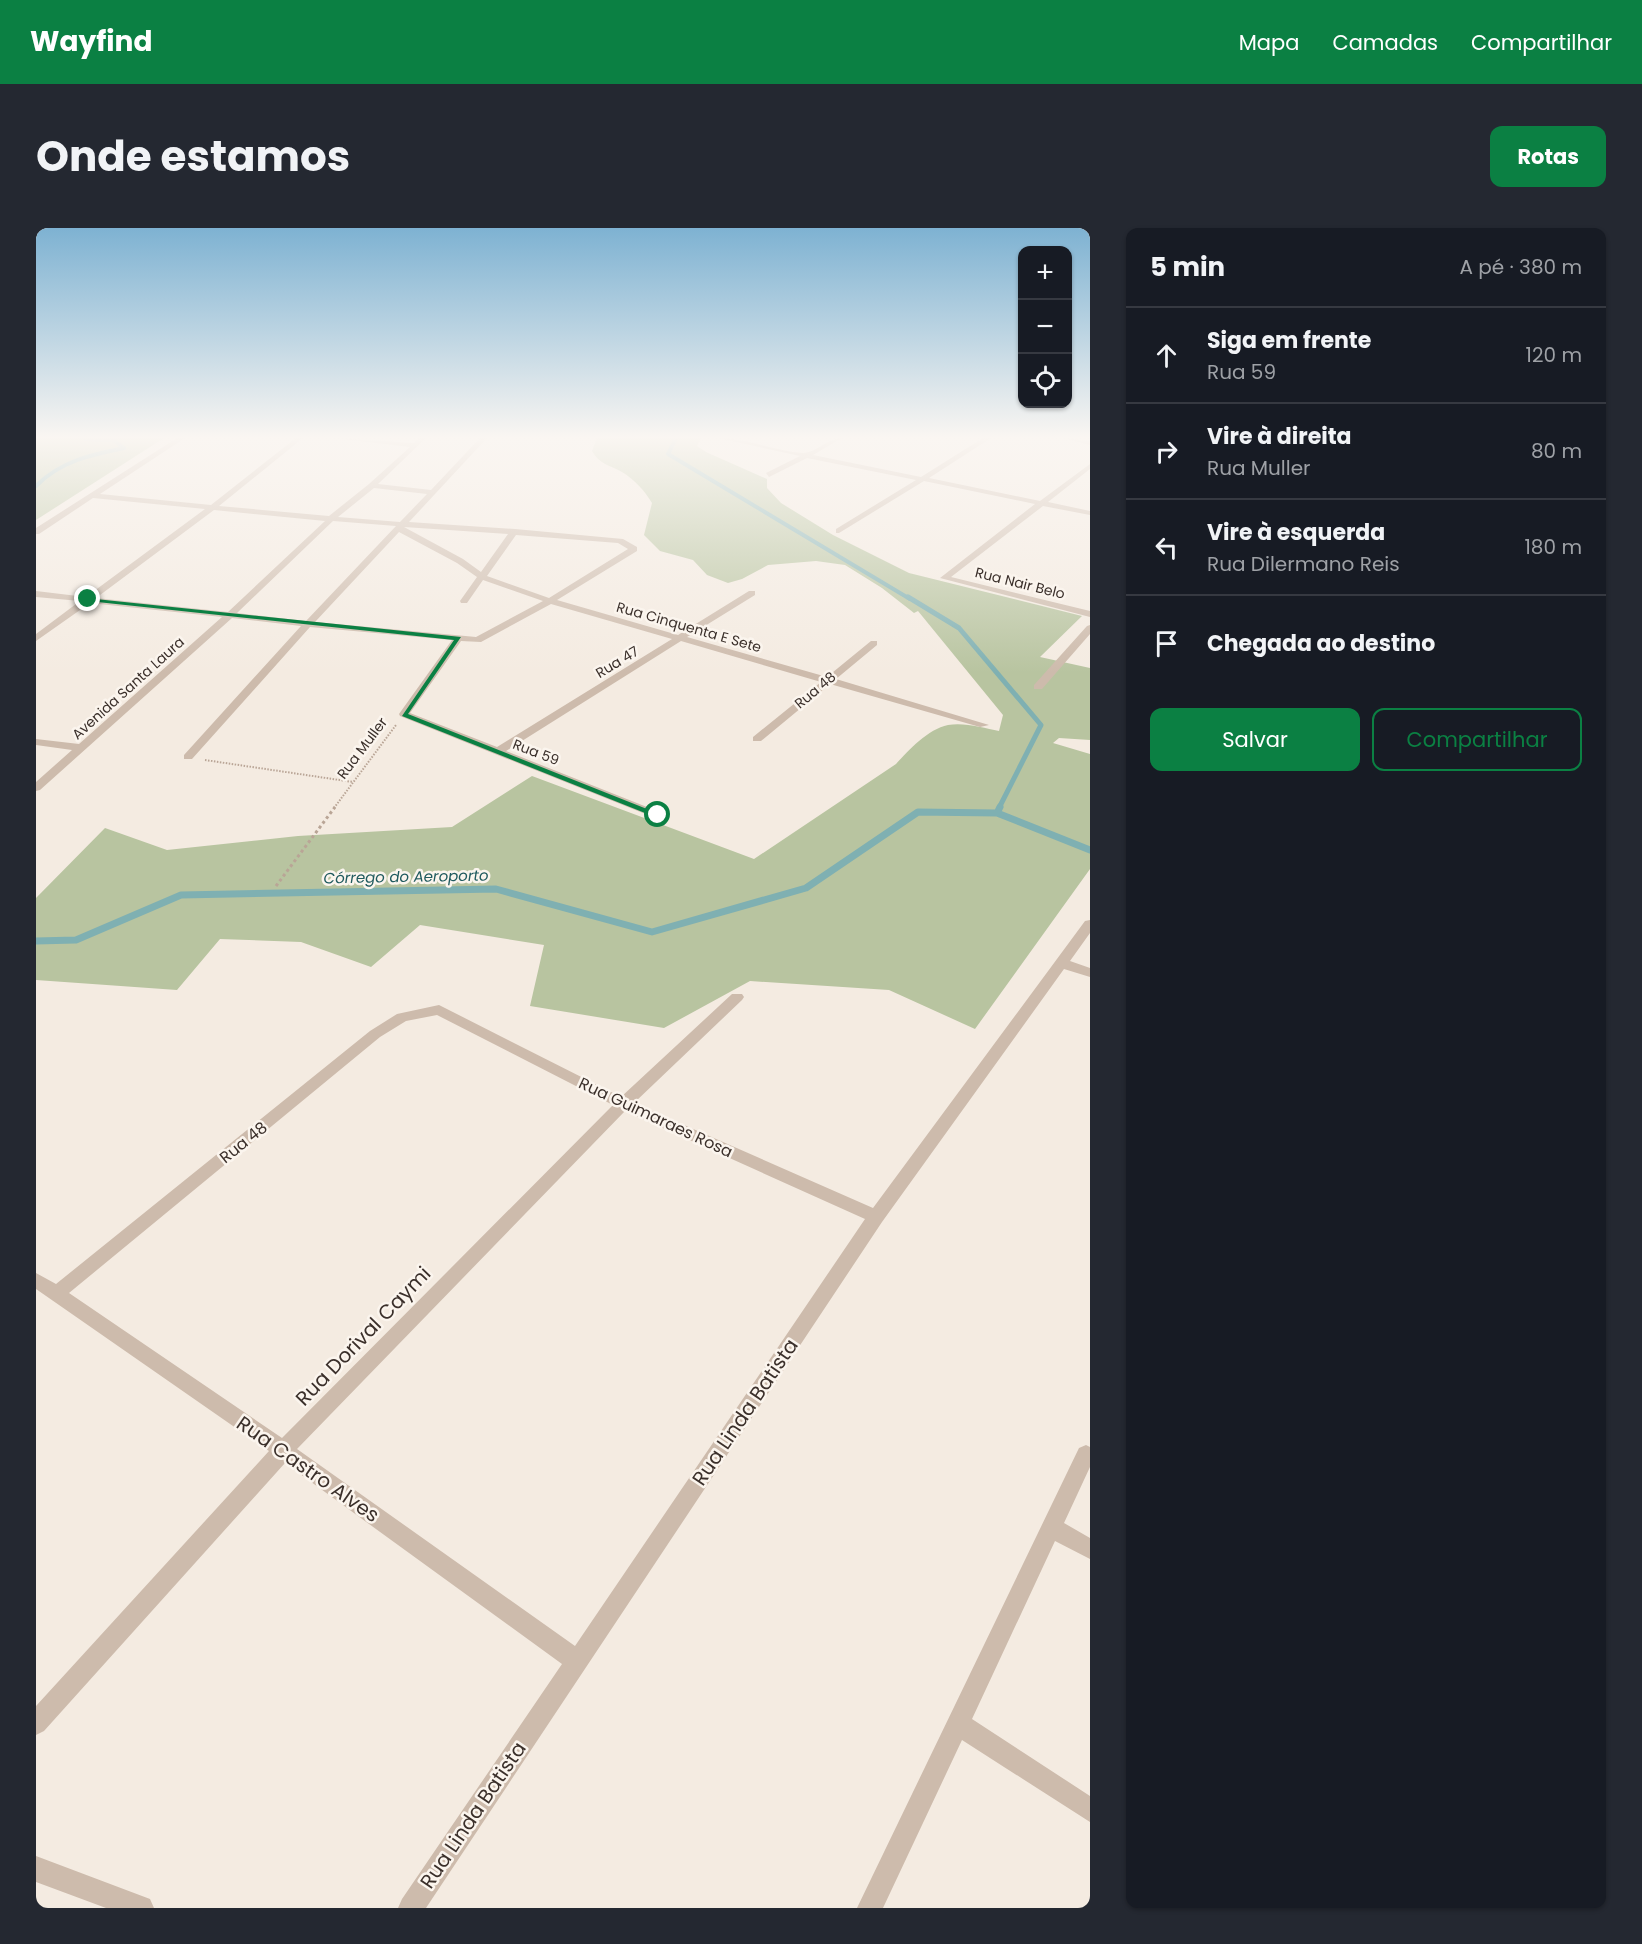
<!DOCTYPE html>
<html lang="pt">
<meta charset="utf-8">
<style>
body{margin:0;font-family:Poppins,sans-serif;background:#242831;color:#f1f3f6}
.controls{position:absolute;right:18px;top:18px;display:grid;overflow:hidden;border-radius:12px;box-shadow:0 2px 4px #0004}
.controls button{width:54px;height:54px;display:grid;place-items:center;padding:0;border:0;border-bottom:2px solid #363941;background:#171b24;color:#f1f3f6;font:30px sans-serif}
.stop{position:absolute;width:18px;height:18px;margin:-14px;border:4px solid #0b8043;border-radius:50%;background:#fff}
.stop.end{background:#0b8043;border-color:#fff;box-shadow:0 2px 6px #0008}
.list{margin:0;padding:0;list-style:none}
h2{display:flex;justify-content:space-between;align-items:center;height:78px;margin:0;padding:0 24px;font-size:26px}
h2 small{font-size:20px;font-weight:400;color:#9ea1a6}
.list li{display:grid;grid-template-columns:39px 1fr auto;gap:18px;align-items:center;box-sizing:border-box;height:96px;padding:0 24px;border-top:2px solid #363941}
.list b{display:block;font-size:22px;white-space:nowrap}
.list p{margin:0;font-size:20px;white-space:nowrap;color:#9ea1a6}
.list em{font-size:20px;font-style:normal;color:#9ea1a6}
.actions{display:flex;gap:12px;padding:18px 24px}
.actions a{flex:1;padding:14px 0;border:2px solid #0b8043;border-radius:12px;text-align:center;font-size:21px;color:#0b8043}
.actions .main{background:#0b8043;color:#fff}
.icon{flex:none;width:33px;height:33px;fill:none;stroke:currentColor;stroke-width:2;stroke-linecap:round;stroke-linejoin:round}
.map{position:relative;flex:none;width:1054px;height:1680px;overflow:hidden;border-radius:12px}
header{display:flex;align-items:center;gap:36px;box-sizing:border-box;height:84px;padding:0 30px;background:#0b8043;color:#fff}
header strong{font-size:28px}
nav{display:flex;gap:33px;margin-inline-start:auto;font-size:21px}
.intro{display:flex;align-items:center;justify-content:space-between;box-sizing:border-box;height:144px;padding:0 36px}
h1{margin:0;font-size:42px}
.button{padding:15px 27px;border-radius:12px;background:#0b8043;color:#fff;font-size:21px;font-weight:700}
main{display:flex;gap:36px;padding:0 36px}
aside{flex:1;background:#171b24;border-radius:12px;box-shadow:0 2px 4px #0004}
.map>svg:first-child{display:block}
</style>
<header>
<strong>Wayfind</strong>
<nav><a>Mapa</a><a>Camadas</a><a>Compartilhar</a></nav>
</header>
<div class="intro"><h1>Onde estamos</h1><a class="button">Rotas</a></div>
<main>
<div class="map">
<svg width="1054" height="1680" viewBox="0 0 1054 1680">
<rect width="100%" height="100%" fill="#f4ebe1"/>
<path fill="#b8c4a0" d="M0,210H128L0,292Z
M561,210H665L661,218L670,224L731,251V260L745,275L797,307L873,345L1046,388L1004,429L1054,440V512L1023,510L1017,515L1054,526V641L939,801L853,762L714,753L628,800L494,778L508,717L384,697L335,739L265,714L184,711L141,762L0,752V670L69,600L131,622L262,608L416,599L496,548L718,631L860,536C873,522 892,501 912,497C928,494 948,500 963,503L967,487L882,383L878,385L846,360L809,337L780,333L732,337L706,351L692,355L671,347L657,332L624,323L608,307L616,275C608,262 599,252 586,244C573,237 563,236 556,223Z"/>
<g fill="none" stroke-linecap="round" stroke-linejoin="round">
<path stroke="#7fb0b2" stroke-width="4" d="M640,210L632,226L874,371
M0,258C25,233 54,227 88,220L77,212L49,211"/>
<path stroke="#7fb0b2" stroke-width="5" d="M872,369L923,400L1005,497L963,580"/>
<path stroke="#7fb0b2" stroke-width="7" d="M961,585L1054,622
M0,713L40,712L145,667L460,661L616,704L770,660L882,584L961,585L964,579"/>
<path stroke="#b9a596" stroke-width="2" stroke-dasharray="1.5 1.5" stroke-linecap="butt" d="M169,532L317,554
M298,580L360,497"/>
<path stroke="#b9a596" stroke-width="3" stroke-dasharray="3 3" stroke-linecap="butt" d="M240,658L299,579"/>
<path fill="#cdbbac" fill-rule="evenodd" d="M141,210H149L64,266L175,277L260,210H267L183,278L293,288L333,256L374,219L298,210L378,215L383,210H390L342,256L395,262L444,210H451L373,294L479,301L587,311L601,319V323L521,372L642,407L713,363H719V367L651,409L791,449L835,413H841V417L800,451L953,497L944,499L794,456L725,513H717V509L785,454L645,413L470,523L626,585L628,587L622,591L364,488L363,486L416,412L274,399L156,531H148V527L265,398L196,390L4,562L0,563V554L36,522L0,517V511L43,516L186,389L54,375L0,413V406L44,373L0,369V363L50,369L169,281L57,270L3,306H0V300ZM338,260L391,266L364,294L302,289ZM178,282L289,293L192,384L60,370ZM297,293L360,298L270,393L201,385ZM368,299L472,306L445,344L427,331ZM363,304L421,335L441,349L424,373L425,375H431L447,352L507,373L440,409L279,394ZM480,307L582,315L592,321L513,370L451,348ZM515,376L636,411L461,519L374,485L425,413L445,414Z
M682,210C711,210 738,223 767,225C780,225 792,210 806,210L777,227L885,249L947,210H955L893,250L1004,273L1054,236V241L1012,274L1054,283V287L1007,278L915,349L1054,383V389L904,350L999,276L888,253L803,305H800V301L880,252L771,230L733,249L730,245L764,228Z
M1030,210L1054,213V217L1031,211Z
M1054,397V406L1006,461H998V457L1051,398Z
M1054,692V705L1034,733L1054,740V749L1028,741L846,994L390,1680H362L366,1671L526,1436L249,1235L8,1503L0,1507V1478L233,1223L0,1061V1045L20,1056L334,803L361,786L403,777L585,869L696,766H706L708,769L706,772L598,875L837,980L1049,693ZM401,787L577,877L246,1210L33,1065L344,809L370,793ZM589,883L829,991L539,1418L261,1221Z
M1050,1217L1054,1219V1239L1028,1295L1054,1310V1331L1019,1313L936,1491L1054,1568V1594L926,1512L847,1680H821L1043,1220Z
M0,1628L114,1671L118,1680H70L0,1654Z"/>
</g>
<linearGradient id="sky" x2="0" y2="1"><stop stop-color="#7eb2d2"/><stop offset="0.47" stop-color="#faf6f2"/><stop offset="1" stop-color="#faf6f2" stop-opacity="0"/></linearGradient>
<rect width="1054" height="445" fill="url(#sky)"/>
<path fill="#0b8043" d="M50,370L425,409L372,486L626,587L619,589L366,488L418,412L52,373Z"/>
<g text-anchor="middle" stroke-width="5" stroke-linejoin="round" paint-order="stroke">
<g font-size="14" fill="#3b302b" stroke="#fbf5ee">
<text transform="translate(984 355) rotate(14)" y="5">Rua Nair Belo</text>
<text transform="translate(653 399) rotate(16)" y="5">Rua Cinquenta E Sete</text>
<text transform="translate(581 434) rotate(-31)" y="5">Rua 47</text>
<text transform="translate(92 460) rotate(-42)" y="5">Avenida Santa Laura</text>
<text transform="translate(779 462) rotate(-40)" y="5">Rua 48</text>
<text transform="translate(326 520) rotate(-53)" y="5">Rua Muller</text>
<text transform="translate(500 524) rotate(21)" y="5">Rua 59</text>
</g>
<g font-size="15" font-style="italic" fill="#1f5a5e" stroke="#fbf5ee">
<text transform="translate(370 649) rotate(-1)" y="5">Córrego do Aeroporto</text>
</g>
<g font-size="16" fill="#3b302b" stroke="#fbf5ee">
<text transform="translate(620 889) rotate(25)" y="6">Rua Guimaraes Rosa</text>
<text transform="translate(207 914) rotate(-39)" y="6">Rua 48</text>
</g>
<g font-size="20" fill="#3b302b" stroke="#fbf5ee">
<text transform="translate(327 1108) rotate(-46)" y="7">Rua Dorival Caymi</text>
<text transform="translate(709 1184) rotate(-56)" y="7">Rua Linda Batista</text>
<text transform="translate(272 1241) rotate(35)" y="7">Rua Castro Alves</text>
<text transform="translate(437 1587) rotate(-56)" y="7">Rua Linda Batista</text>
</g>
</g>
</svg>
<div class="controls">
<button>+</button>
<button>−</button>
<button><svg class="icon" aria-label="locate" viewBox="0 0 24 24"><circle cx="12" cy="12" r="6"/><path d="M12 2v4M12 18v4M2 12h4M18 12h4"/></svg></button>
</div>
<div class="stop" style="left:622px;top:587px"></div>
<div class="stop end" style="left:52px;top:371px"></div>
</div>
<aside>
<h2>5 min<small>A pé · 380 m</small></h2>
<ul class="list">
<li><svg class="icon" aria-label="ahead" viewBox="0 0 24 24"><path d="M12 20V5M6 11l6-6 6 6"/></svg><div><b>Siga em frente</b><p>Rua 59</p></div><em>120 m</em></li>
<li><svg class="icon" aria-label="right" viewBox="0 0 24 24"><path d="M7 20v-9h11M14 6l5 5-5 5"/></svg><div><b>Vire à direita</b><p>Rua Muller</p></div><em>80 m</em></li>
<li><svg class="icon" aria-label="left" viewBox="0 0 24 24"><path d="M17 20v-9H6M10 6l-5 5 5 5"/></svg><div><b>Vire à esquerda</b><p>Rua Dilermano Reis</p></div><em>180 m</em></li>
<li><svg class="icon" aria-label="arrive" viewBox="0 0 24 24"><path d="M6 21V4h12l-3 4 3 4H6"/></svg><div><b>Chegada ao destino</b></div></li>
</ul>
<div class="actions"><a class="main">Salvar</a><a>Compartilhar</a></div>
</aside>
</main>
